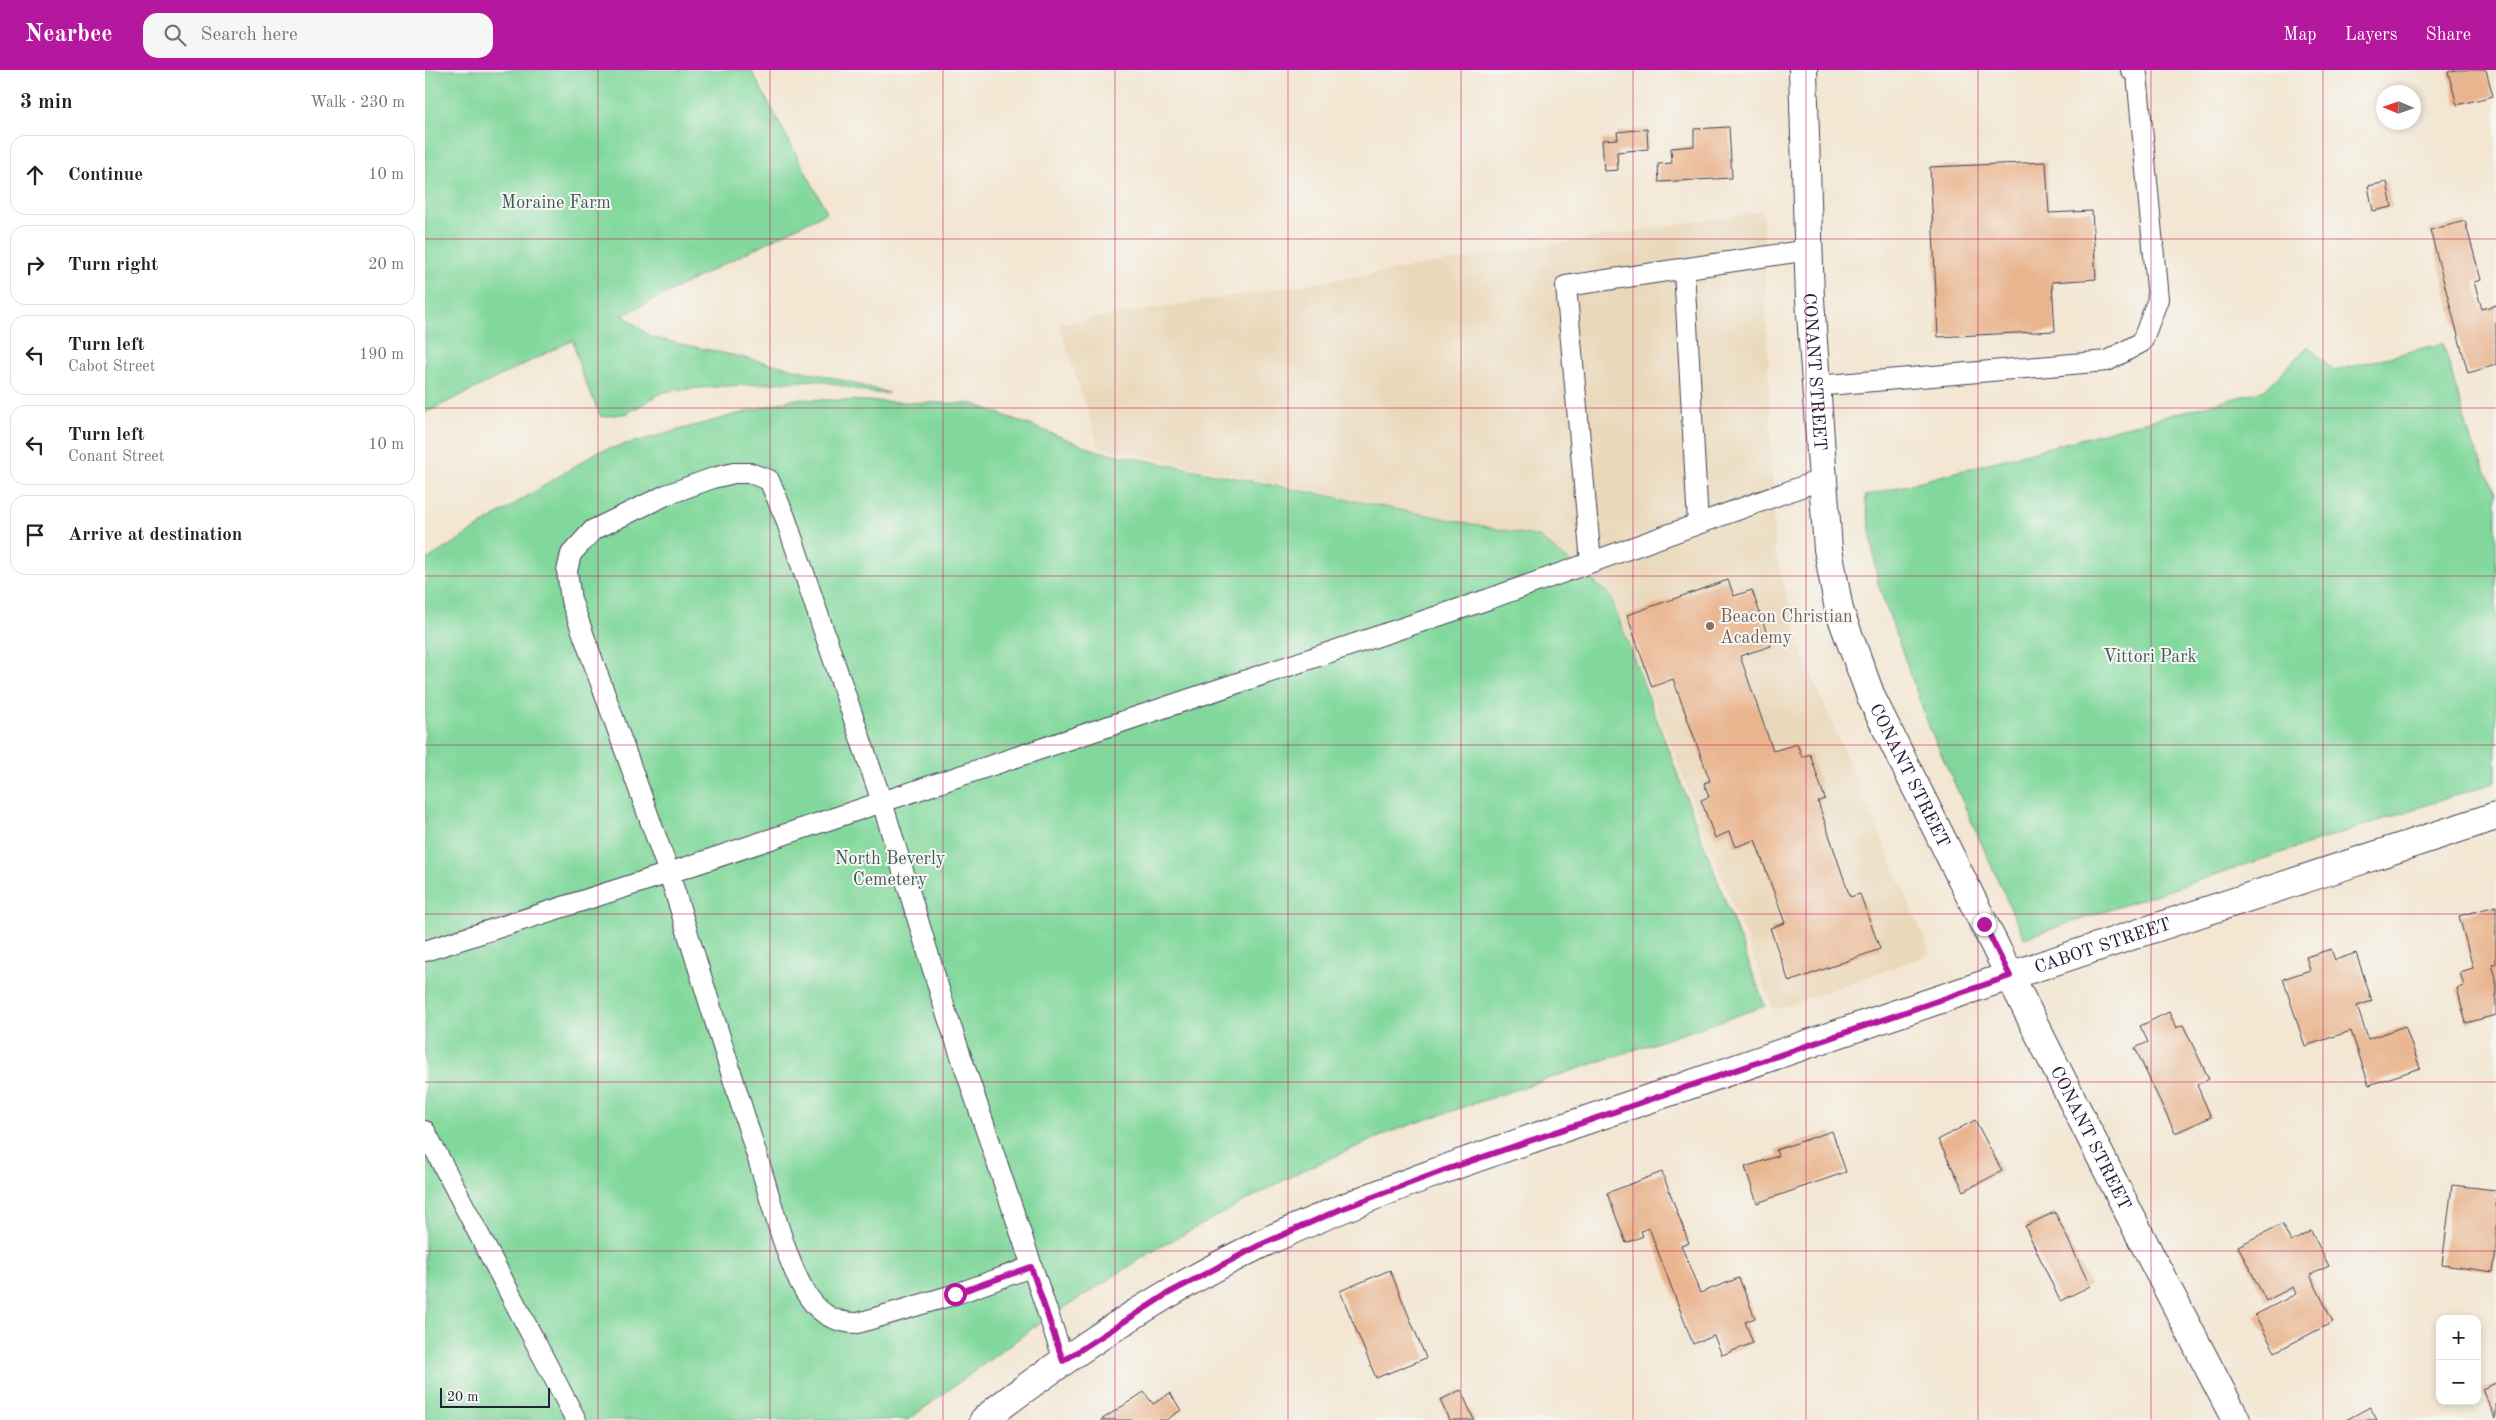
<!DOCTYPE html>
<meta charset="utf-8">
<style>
body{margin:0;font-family:"Old Standard TT",serif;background:#f6f6f6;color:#222}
.controls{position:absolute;right:15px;bottom:15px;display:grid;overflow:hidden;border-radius:10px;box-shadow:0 2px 8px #0003}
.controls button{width:45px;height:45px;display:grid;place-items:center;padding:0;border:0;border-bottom:1px solid #e0e0e0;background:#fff;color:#222;font:25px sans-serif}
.compass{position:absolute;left:1951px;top:15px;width:45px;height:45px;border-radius:50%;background:#fff;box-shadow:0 2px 8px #0003;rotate:272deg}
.scale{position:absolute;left:15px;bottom:12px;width:110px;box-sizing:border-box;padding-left:5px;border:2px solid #22223b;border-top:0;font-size:14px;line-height:18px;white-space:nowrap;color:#22223b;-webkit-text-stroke:4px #f6f6f2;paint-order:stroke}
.stop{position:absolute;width:15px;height:15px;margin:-11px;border:4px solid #b5179e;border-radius:50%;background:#fff}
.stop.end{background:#b5179e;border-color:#fff;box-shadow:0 1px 5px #0008}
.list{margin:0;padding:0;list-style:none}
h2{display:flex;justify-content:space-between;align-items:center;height:65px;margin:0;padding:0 20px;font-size:21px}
h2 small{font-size:16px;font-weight:400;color:#767676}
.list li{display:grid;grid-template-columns:32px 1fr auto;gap:15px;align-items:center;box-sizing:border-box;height:80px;margin:0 10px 10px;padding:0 10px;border:1px solid #e0e0e0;border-radius:15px}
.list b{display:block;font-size:19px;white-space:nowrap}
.list p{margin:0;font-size:16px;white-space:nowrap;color:#767676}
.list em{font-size:16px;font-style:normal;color:#767676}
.icon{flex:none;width:28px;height:28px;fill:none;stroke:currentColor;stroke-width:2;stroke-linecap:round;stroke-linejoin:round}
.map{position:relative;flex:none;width:2071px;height:1350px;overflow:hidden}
header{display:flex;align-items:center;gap:30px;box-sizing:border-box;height:70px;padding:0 25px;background:#b5179e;color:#fff}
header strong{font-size:24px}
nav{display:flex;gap:28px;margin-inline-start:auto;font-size:18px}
.search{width:350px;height:45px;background:#f6f6f6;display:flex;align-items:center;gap:12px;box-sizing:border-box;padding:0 18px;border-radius:15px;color:#767676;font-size:19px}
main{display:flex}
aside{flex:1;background:#fff}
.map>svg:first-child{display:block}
</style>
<header>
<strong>Nearbee</strong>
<div class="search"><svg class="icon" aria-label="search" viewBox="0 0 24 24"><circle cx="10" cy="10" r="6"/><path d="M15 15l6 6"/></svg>Search here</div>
<nav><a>Map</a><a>Layers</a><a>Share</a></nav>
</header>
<main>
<aside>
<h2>3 min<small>Walk · 230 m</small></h2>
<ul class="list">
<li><svg class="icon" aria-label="ahead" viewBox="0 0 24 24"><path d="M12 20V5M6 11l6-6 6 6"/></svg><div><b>Continue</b></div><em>10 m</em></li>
<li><svg class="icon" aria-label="right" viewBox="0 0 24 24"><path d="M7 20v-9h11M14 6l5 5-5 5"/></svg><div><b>Turn right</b></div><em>20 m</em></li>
<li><svg class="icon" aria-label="left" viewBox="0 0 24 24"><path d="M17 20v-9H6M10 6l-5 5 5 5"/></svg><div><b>Turn left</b><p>Cabot Street</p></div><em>190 m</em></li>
<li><svg class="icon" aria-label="left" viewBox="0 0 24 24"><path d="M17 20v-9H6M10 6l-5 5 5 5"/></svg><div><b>Turn left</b><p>Conant Street</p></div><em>10 m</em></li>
<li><svg class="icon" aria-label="arrive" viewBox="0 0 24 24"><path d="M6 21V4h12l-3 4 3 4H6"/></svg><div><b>Arrive at destination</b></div></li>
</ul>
</aside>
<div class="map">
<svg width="2071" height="1350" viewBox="0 0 2071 1350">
<rect width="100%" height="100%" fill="#f6f6f2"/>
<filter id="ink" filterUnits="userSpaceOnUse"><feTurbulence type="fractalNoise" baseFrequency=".02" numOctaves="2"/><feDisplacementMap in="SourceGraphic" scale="10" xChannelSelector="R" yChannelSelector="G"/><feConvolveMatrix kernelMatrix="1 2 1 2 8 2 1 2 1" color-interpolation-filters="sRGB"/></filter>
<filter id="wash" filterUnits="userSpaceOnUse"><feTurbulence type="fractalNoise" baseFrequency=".0096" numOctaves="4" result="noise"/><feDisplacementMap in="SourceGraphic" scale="20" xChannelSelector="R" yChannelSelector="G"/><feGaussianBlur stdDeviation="1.12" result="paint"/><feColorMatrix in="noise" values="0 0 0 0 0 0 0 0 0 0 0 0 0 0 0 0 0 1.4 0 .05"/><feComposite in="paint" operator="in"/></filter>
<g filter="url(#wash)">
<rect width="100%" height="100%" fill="#f3e6d2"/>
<path fill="#ead8ba" d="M1338,141L1350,482L1379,588L1506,884L1349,940L1186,523L1113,467L674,377L634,254Z"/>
<path fill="#82d89c" stroke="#527d6c" d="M0,0H326L402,142L198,245L226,267L405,307L464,323H447L392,310L274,318L238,322L203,343L176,347L156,302L148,270L0,343Z
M2018,273L2047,374L2071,422V712L1599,868L1505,659L1453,514L1440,426L1840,320L1883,276L1909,301Z
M369,329L549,334L673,381L1114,467L1185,525L1340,936L970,1060L874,1102L733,1178L609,1257L483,1350H0V491L172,382Z"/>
<g id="blocks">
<path fill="#e9b58f" d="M2032,0H2061L2068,26L2032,35L2023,2Z
M1304,57L1307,108L1234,112L1233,94L1247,93L1246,78L1269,76V59Z
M1222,59L1223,79L1192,82L1193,100L1179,101L1177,70L1193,69L1192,62Z
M1621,92L1624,143L1667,141L1671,209L1627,212L1630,261L1513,267L1505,97Z
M1962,112L1967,137L1948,141L1943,116Z
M2040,151L2056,210L2049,212L2057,239L2071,235V295L2043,303L2005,160Z
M1303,510L1309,526L1327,520L1346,576L1315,586L1348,681L1372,674L1377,687L1385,684L1400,729L1393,732L1425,827L1435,824L1455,879L1364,912L1345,858L1360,853L1330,770L1310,777L1304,762L1290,768L1276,730L1284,727L1279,713L1285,711L1248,609L1227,617L1202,545Z
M2071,836V894L2067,895L2071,907V945L2041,953L2032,918L2039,916L2035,902L2048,898L2034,846Z
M1906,879L1910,890L1931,883L1947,931L1932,936L1943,969L1980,956L1995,998L1944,1015L1926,961L1880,976L1858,909L1885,900L1881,887Z
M1744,942L1751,958L1758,955L1784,1009L1772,1015L1786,1047L1750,1063L1710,978L1723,972L1715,956Z
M1550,1050L1577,1101L1539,1121L1513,1070Z
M1407,1061L1421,1102L1332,1133L1320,1097L1353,1086L1351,1080Z
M1237,1102L1264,1173L1256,1175L1275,1223L1314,1208L1330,1248L1320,1252L1328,1273L1297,1285L1289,1266L1268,1274L1224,1158L1216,1161L1218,1166L1201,1173L1182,1123Z
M2027,1115L2071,1120V1180L2068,1202L2017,1195Z
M1630,1142L1665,1216L1635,1231L1600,1156Z
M1857,1154L1866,1172L1886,1161L1904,1196L1885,1205L1908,1252L1850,1282L1830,1245L1871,1224L1868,1217L1841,1231L1813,1176Z
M965,1200L1001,1288L951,1308L915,1221Z
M2071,1313V1349L2057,1319Z
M1036,1320L1049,1350H1024L1015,1330Z
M719,1322L728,1334L745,1323L756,1340L741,1350H676Z
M1945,1337L1952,1350H1921Z"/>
</g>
</g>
<g filter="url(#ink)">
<use href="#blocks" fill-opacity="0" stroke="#413f52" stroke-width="1"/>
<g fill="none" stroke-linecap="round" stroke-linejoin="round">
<g stroke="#413f52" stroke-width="22">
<path id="service" d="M1259,199L1273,454
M1391,316L1682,291L1717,272L1733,229L1712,4L1706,0
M1166,492L1141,216L1384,180
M0,881L244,803L146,530L142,501L146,484L168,460L241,425L288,408L309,403H325L344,410L360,447L457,732L244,803C275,903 306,1002 337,1102C348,1137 364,1202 385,1229C397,1246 412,1253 433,1253L531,1224L606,1197
M0,1061L151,1350
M639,1291L520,939L457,732L1064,529L1398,409"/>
</g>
<g stroke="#413f52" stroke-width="30">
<g id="tertiary">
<path id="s1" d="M1378,0L1385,230L1403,479L1414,540L1447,629L1585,906"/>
</g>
</g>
<g stroke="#413f52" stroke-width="30">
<g id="secondary">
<path id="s2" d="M1585,906L1726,1187L1811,1350"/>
<path id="s3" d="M559,1350C588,1325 620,1304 652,1282C710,1242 772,1205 836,1174C975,1109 1123,1064 1267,1014C1534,921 1803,834 2071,746"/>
</g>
</g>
<use href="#service" stroke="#fff" stroke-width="20"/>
<use href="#tertiary" stroke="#fff" stroke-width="28"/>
<use href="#secondary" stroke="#fff" stroke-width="28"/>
</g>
</g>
<g fill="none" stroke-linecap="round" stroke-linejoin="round" filter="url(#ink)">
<path stroke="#b5179e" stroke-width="6" d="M530,1224L606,1197L638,1291L742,1224L833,1176L916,1139L1020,1100L1585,906L1559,854"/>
</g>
<path fill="none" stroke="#c2185b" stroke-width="1" stroke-opacity="0.55" d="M173,0V1350M345,0V1350M518,0V1350M690,0V1350M863,0V1350M1036,0V1350M1208,0V1350M1381,0V1350M1553,0V1350M1726,0V1350M1898,0V1350M0,169H2071M0,338H2071M0,506H2071M0,675H2071M0,844H2071M0,1012H2071M0,1181H2071"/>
<circle fill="#8d6e63" stroke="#f6f6f2" stroke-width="2" cx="1285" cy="556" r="5"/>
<g text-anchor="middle" stroke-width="4" stroke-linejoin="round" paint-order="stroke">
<g font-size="18" fill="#3f5958" stroke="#f6f6f2">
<text x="131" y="138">Moraine Farm</text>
<text x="1725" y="592">Vittori Park</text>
<text x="465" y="794">North Beverly<tspan x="465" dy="21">Cemetery</tspan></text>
</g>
<g font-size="18" fill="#22223b" stroke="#f6f6f2">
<text dy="6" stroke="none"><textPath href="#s1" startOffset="302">CONANT STREET</textPath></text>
<text dy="6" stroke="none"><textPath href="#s1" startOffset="722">CONANT STREET</textPath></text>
<text dy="6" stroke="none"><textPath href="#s3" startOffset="1222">CABOT STREET</textPath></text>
<text dy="6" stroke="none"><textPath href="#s2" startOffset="181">CONANT STREET</textPath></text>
</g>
<g font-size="18" fill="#785e54" stroke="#f6f6f2" text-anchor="start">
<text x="1295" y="552">Beacon Christian<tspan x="1295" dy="21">Academy</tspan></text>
</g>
</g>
</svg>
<div class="controls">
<button>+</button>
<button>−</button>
</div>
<svg class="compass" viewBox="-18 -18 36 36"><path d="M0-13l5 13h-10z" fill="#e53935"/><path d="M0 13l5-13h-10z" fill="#767676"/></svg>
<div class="scale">20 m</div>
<div class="stop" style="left:530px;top:1224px"></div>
<div class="stop end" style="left:1559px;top:854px"></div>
</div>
</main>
